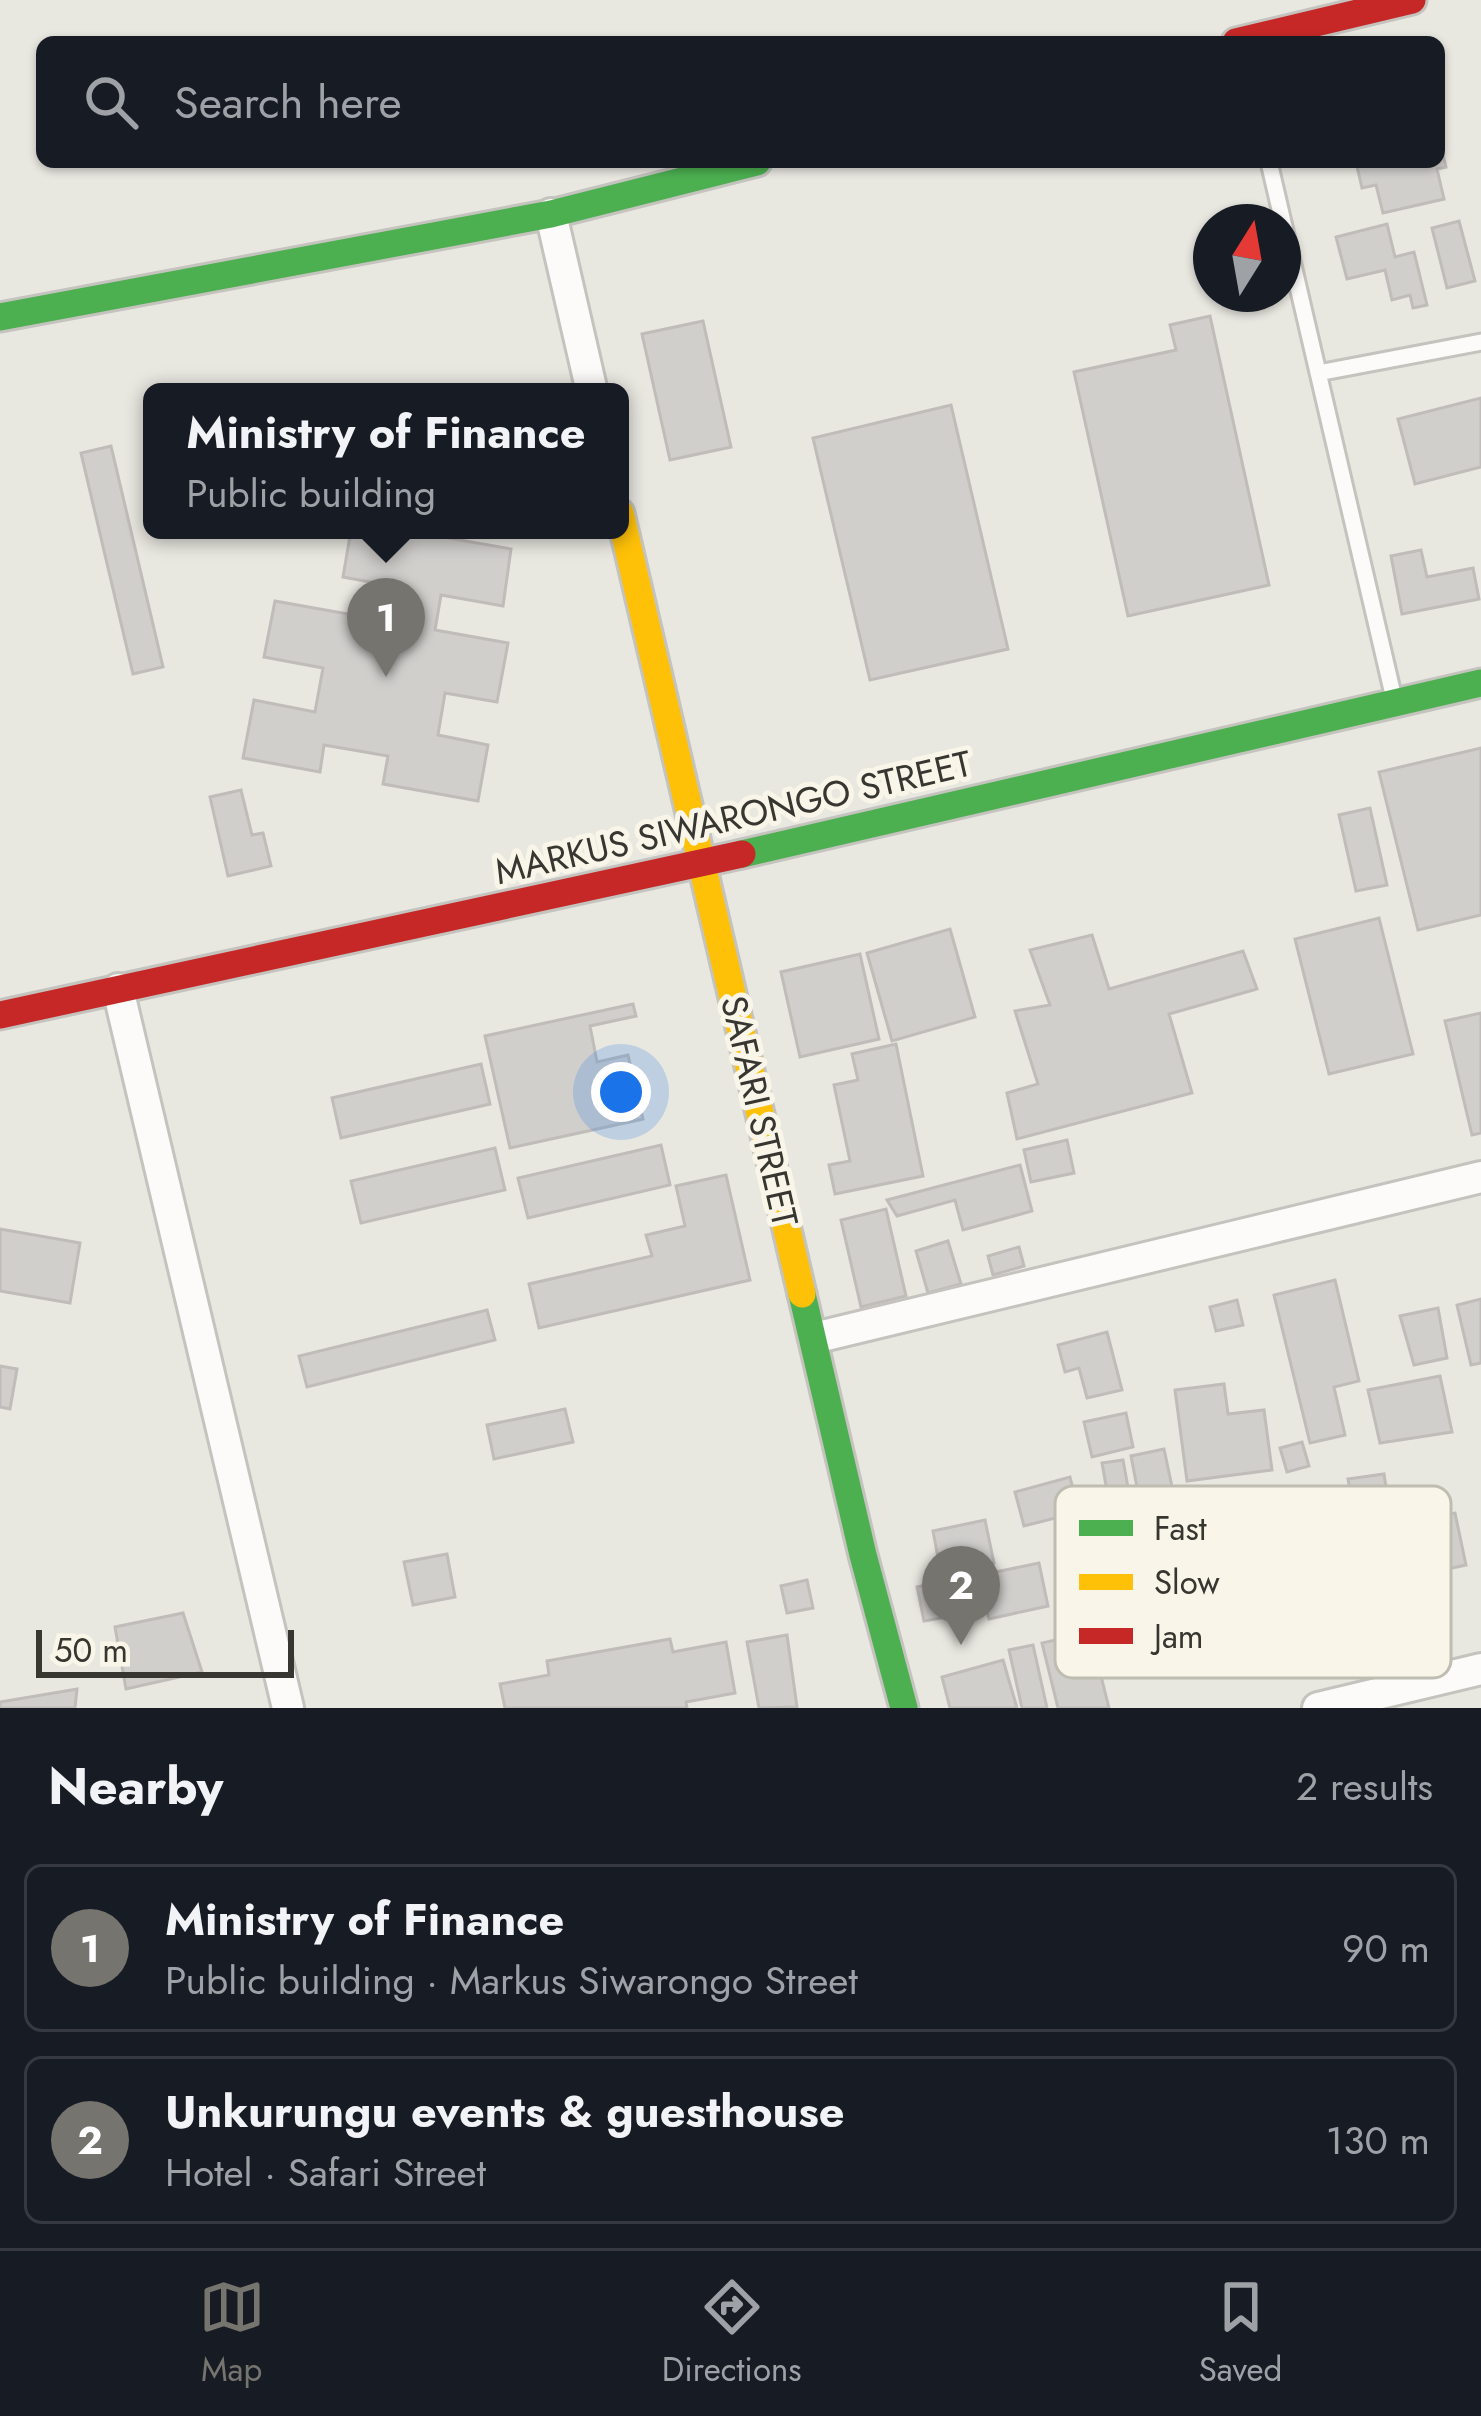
<!DOCTYPE html>
<meta charset="utf-8">
<style>
body{margin:0;font-family:Jost,sans-serif;background:#242831;color:#f1f3f6}
.compass{position:absolute;left:1193px;top:204px;width:108px;height:108px;border-radius:50%;background:#171b24;box-shadow:0 3px 9px #0004;rotate:11deg}
.scale{position:absolute;left:36px;bottom:30px;width:258px;box-sizing:border-box;padding-left:12px;border:6px solid #373631;border-top:0;font-size:33px;line-height:42px;white-space:nowrap;color:#373631;-webkit-text-stroke:9px #f9f6e9;paint-order:stroke}
.you{position:absolute;left:621px;top:1092px;width:42px;height:42px;margin:-30px;border:9px solid #fff;border-radius:50%;background:#1a73e8;box-shadow:0 0 0 18px #1a73e833}
.badge{display:grid;place-items:center;width:78px;height:78px;border-radius:50%;background:#75746e;color:#fff;font-size:39px;font-weight:700}
.pin{position:absolute;translate:-50% -99px;filter:drop-shadow(0 3px 6px #0008)}
.pin::after{content:'';position:absolute;top:63px;width:42px;height:36px;background:inherit;clip-path:polygon(0 0,100% 0,50% 100%)}
.popup{position:absolute;left:143px;top:383px;width:486px;height:156px;box-sizing:border-box;display:grid;place-content:center;border-radius:18px;background:#171b24;filter:drop-shadow(0 3px 9px #0005);font-size:39px;white-space:nowrap;color:#9ea1a6}
.popup b{font-size:45px;color:#f1f3f6}
.popup::after{content:'';position:absolute;left:50%;top:100%;margin-left:-24px;border:24px solid transparent;border-top-color:#171b24}
.list{margin:0;padding:0;list-style:none}
h2{display:flex;justify-content:space-between;align-items:center;height:156px;margin:0;padding:0 48px;font-size:51px}
h2 small{font-size:39px;font-weight:400;color:#9ea1a6}
.list li{display:grid;grid-template-columns:78px 1fr auto;gap:36px;align-items:center;box-sizing:border-box;height:168px;margin:0 24px 24px;padding:0 24px;border:3px solid #363941;border-radius:18px}
.list b{display:block;font-size:45px;white-space:nowrap}
.list p{margin:0;font-size:39px;white-space:nowrap;color:#9ea1a6}
.list em{font-size:39px;font-style:normal;color:#9ea1a6}
.icon{flex:none;width:66px;height:66px;fill:none;stroke:currentColor;stroke-width:2;stroke-linecap:round;stroke-linejoin:round}
.map{position:relative;flex:none;width:1481px;height:1708px;overflow:hidden}
.search{position:absolute;background:#171b24;box-shadow:0 3px 9px #0004;left:36px;right:36px;top:36px;height:132px;display:flex;align-items:center;gap:30px;box-sizing:border-box;padding:0 42px;border-radius:18px;color:#9ea1a6;font-size:45px}
.sheet{height:540px;background:#171b24}
nav{display:flex;justify-content:space-around;align-items:center;box-sizing:border-box;height:168px;border-top:3px solid #363941;background:#171b24;font-size:33px;color:#9ea1a6}
nav a{display:grid;justify-items:center;gap:6px}
nav .on{color:#75746e}
.map>svg:first-child{display:block}
</style>
<div class="map">
<svg width="1481" height="1708" viewBox="0 0 1481 1708">
<rect width="100%" height="100%" fill="#e8e7e0"/>
<path fill="#d1cfcc" stroke="#bfbcba" stroke-width="3" d="M1439,138L1446,167L1437,169L1444,199L1383,213L1376,185L1362,188L1356,162H1439Z
M1459,221L1475,281L1447,288L1432,228Z
M1387,224L1395,257L1414,252L1427,305L1413,308L1410,295L1392,300L1385,270L1347,279L1336,237Z
M1210,316L1269,585L1128,616L1074,372L1176,350L1170,325Z
M703,321L731,447L670,460L642,334Z
M1481,398V467L1415,484L1398,419Z
M951,405L1008,649L870,680L813,438Z
M111,446L163,667L133,674L81,453Z
M351,530H403L511,549L503,606L441,595L435,630L508,643L497,702L445,693L438,735L488,745L478,801L383,784L388,756L324,745L320,772L243,758L254,700L315,712L323,668L264,657L275,601L398,623L402,588L343,577Z
M1421,550L1427,577L1473,568L1479,599L1402,614L1391,556Z
M1481,748V915L1418,930L1379,772Z
M241,790L252,835L263,833L271,866L228,876L210,797Z
M1370,808L1387,885L1356,891L1339,815Z
M1379,918L1413,1054L1329,1074L1295,939Z
M950,929L975,1017L892,1041L867,953Z
M1092,935L1109,989L1243,951L1257,989L1169,1014L1192,1093L1017,1139L1007,1093L1038,1084L1015,1011L1050,1005L1030,950Z
M860,954L879,1039L800,1057L781,972Z
M633,1004L636,1016L590,1026L597,1062L628,1055L643,1119L510,1148L485,1036Z
M1481,1013V1133L1472,1135L1445,1021Z
M896,1044L923,1176L835,1194L829,1165L850,1161L834,1085L858,1080L852,1054Z
M481,1064L490,1104L341,1138L332,1098Z
M1067,1140L1074,1173L1031,1182L1024,1150Z
M661,1145L670,1185L528,1218L518,1178Z
M495,1148L505,1190L361,1223L351,1181Z
M1020,1165L1032,1211L963,1230L955,1200L897,1216L887,1200Z
M726,1175L750,1280L539,1328L529,1284L652,1256L646,1235L685,1226L676,1186Z
M886,1209L906,1296L861,1307L841,1220Z
M0,1229L80,1243L70,1303L0,1291Z
M948,1241L961,1284L928,1293L916,1251Z
M1019,1247L1024,1266L993,1275L988,1256Z
M1335,1280L1359,1381L1334,1387L1345,1435L1310,1443L1274,1295Z
M1481,1299V1363L1471,1365L1457,1305Z
M1237,1300L1243,1325L1216,1331L1210,1307Z
M1438,1308L1447,1358L1414,1365L1400,1316Z
M487,1310L495,1340L307,1387L299,1356Z
M1107,1332L1122,1390L1087,1398L1079,1368L1065,1372L1058,1345Z
M0,1366L17,1369L10,1409L0,1407Z
M1440,1376L1452,1432L1380,1443L1368,1390Z
M1224,1384L1228,1414L1264,1410L1272,1470L1187,1481L1175,1390Z
M565,1409L573,1442L494,1459L487,1425Z
M1126,1413L1133,1447L1092,1457L1084,1422Z
M1302,1442L1309,1466L1287,1472L1280,1448Z
M1164,1449L1174,1496L1140,1503L1131,1456Z
M1123,1460L1131,1504L1110,1508L1102,1463Z
M1384,1474L1389,1506L1354,1512L1348,1479Z
M1070,1477L1079,1512L1024,1526L1015,1492Z
M1139,1512L1143,1528L1110,1534L1106,1518Z
M1455,1513L1466,1565L1433,1572L1422,1521Z
M1375,1515L1405,1600L1343,1621L1337,1604L1327,1607L1307,1552L1337,1541L1332,1530Z
M985,1520L994,1563L941,1574L933,1531Z
M1248,1521L1256,1545L1230,1553L1223,1529Z
M1110,1543L1116,1572L1075,1580L1069,1551Z
M1208,1545L1216,1581L1183,1588L1175,1552Z
M447,1554L455,1597L413,1605L404,1562Z
M1039,1563L1048,1606L989,1619L977,1576Z
M1172,1567L1187,1638L1142,1647L1128,1575Z
M1265,1571L1273,1610L1263,1617L1267,1633L1249,1637L1246,1623L1237,1622L1228,1578Z
M807,1580L813,1608L787,1613L781,1586Z
M951,1580L958,1615L924,1621L917,1587Z
M183,1613L202,1672L126,1689L115,1627Z
M1230,1620L1234,1641L1207,1646L1203,1624Z
M1090,1632L1109,1708H1058L1042,1643Z
M787,1635L797,1707L759,1708L747,1642Z
M670,1639L673,1652L726,1642L735,1693L686,1702L687,1708H505L500,1684L549,1675L547,1661Z
M1033,1645L1047,1708H1022L1009,1650Z
M1003,1660L1017,1708H950L942,1677Z
M77,1689L75,1708H0V1702Z"/>
<g fill="none" stroke-linecap="round" stroke-linejoin="round">
<g stroke="#c4c3be" stroke-width="21">
<path id="lane" d="M1269,162L1395,703
M1318,373L1481,342"/>
</g>
<g stroke="#c4c3be" stroke-width="36">
<path id="street" d="M551,214L592,392
M118,989L288,1708
M814,1338L1481,1177
M1318,1708L1481,1669"/>
</g>
<g stroke="#c4c3be" stroke-width="33">
<path id="fast" d="M0,317L551,214L757,162
M742,854L1481,683
M802,1294L863,1555L904,1708"/>
</g>
<g stroke="#c4c3be" stroke-width="33">
<path id="slow" d="M620,513L802,1294"/>
</g>
<g stroke="#c4c3be" stroke-width="33">
<path id="jam" d="M1236,42L1412,0
M0,1015L742,854"/>
</g>
<use href="#lane" stroke="#fcfbfa" stroke-width="15"/>
<use href="#street" stroke="#fcfbfa" stroke-width="30"/>
<use href="#fast" stroke="#4caf50" stroke-width="27"/>
<use href="#slow" stroke="#ffc107" stroke-width="27"/>
<use href="#jam" stroke="#c62828" stroke-width="27"/>
</g>
<g text-anchor="middle" stroke-width="10" stroke-linejoin="round" paint-order="stroke">
<g font-size="36" fill="#373631" stroke="#f9f6e9">
<text transform="translate(733 817) rotate(-13)" y="13">MARKUS SIWARONGO STREET</text>
<text transform="translate(760 1111) rotate(77)" y="13">SAFARI STREET</text>
</g>
</g>
<rect x="1055" y="1486" width="396" height="192" rx="18" fill="#f9f6e9" stroke="#bfbcb2" stroke-width="3"/>
<rect x="1079" y="1520" width="54" height="16" fill="#4caf50"/>
<rect x="1079" y="1574" width="54" height="16" fill="#ffc107"/>
<rect x="1079" y="1628" width="54" height="16" fill="#c62828"/>
<g font-size="33" fill="#373631">
<text x="1154" y="1540">Fast</text>
<text x="1154" y="1594">Slow</text>
<text x="1154" y="1648">Jam</text>
</g>
</svg>
<svg class="compass" viewBox="-18 -18 36 36"><path d="M0-13l5 13h-10z" fill="#e53935"/><path d="M0 13l5-13h-10z" fill="#9ea1a6"/></svg>
<div class="scale">50 m</div>
<div class="you"></div>
<div class="pin badge" style="left:386px;top:677px">1</div>
<div class="popup"><b>Ministry of Finance</b>Public building</div>
<div class="pin badge" style="left:961px;top:1645px">2</div>
<div class="search"><svg class="icon" aria-label="search" viewBox="0 0 24 24"><circle cx="10" cy="10" r="6"/><path d="M15 15l6 6"/></svg>Search here</div>
</div>
<section class="sheet">
<h2>Nearby<small>2 results</small></h2>
<ul class="list">
<li><span class="badge">1</span><div><b>Ministry of Finance</b><p>Public building · Markus Siwarongo Street</p></div><em>90 m</em></li>
<li><span class="badge">2</span><div><b>Unkurungu events &amp; guesthouse</b><p>Hotel · Safari Street</p></div><em>130 m</em></li>
</ul>
</section>
<nav>
<a class="on"><svg class="icon" aria-label="map" viewBox="0 0 24 24"><path d="M3 6l6-2 6 2 6-2v14l-6 2-6-2-6 2zM9 4v14M15 6v14"/></svg>Map</a>
<a><svg class="icon" aria-label="directions" viewBox="0 0 24 24"><path d="M12 3l9 9-9 9-9-9zM9 14v-3h6M13 9l2 2-2 2"/></svg>Directions</a>
<a><svg class="icon" aria-label="saved" viewBox="0 0 24 24"><path d="M7 4h10v16l-5-4-5 4z"/></svg>Saved</a>
</nav>
